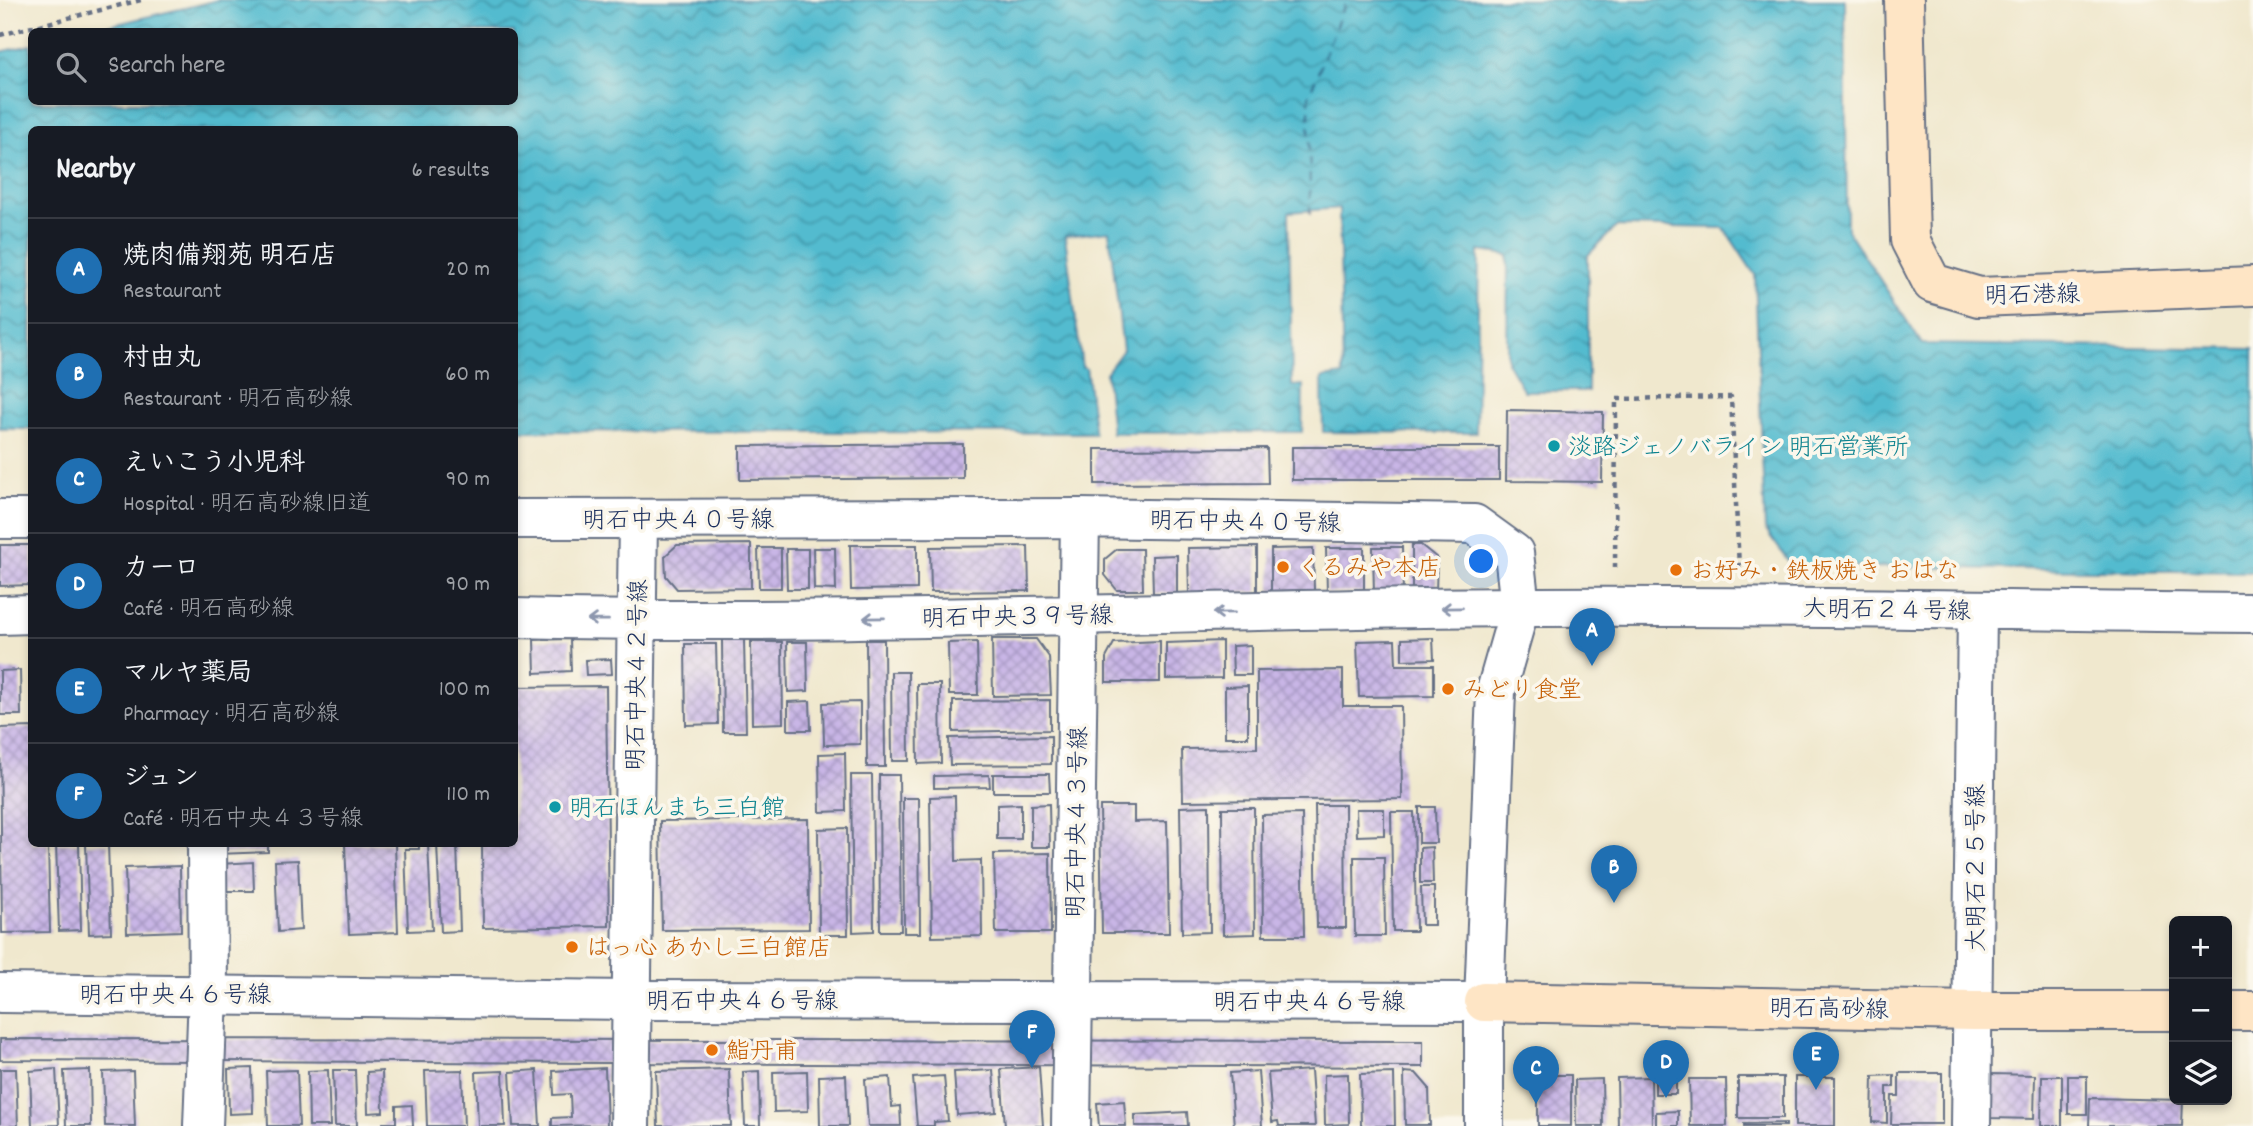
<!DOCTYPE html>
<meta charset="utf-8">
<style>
body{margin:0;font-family:Dekko,"Klee One",sans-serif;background:#242831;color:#f1f3f6}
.controls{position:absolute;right:21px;bottom:21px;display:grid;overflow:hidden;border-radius:10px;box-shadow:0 4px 10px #0003}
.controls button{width:63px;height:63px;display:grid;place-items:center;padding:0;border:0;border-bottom:2px solid #363941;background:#171b24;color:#f1f3f6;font:35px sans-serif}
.you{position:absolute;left:1482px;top:562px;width:24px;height:24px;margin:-18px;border:5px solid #fff;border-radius:50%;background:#1a73e8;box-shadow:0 0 0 10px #1a73e833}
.badge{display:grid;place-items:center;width:46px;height:46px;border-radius:50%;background:#1f6fb2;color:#fff;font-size:23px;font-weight:700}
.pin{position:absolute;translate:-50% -58px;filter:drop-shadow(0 2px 4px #0008)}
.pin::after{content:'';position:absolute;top:37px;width:24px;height:21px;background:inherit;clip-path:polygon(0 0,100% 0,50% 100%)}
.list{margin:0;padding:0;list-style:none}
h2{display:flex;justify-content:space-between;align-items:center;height:91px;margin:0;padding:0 28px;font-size:30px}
h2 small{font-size:23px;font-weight:400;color:#9ea1a6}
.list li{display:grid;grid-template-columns:46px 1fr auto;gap:21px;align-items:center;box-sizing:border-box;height:105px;padding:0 28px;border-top:2px solid #363941}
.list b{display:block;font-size:26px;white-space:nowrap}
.list p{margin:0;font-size:23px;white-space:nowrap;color:#9ea1a6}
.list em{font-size:23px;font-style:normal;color:#9ea1a6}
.icon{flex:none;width:38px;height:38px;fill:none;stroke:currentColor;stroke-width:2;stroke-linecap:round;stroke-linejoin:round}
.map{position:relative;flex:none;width:2253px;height:1126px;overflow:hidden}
.search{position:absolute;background:#171b24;box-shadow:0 4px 10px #0003;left:28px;top:28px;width:490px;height:77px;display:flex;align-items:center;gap:18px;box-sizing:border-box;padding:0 24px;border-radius:10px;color:#9ea1a6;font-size:26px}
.panel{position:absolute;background:#171b24;box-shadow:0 4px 10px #0003;left:28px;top:126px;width:490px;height:721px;border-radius:10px}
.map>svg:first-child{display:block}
</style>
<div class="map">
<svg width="2253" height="1126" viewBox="0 0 2253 1126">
<defs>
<pattern id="water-waves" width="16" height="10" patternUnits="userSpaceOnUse" patternTransform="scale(1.75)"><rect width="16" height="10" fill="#52bbcf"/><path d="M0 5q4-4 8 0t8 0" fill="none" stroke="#4398ab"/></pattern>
<pattern id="building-cross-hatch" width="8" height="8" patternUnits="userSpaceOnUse" patternTransform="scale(1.75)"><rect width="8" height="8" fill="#c9b6e6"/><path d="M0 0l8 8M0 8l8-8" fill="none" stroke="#a294be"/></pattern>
</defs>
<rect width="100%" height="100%" fill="#fbf7ec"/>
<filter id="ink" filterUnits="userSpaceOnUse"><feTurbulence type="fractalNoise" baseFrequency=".0143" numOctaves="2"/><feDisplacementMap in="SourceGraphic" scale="14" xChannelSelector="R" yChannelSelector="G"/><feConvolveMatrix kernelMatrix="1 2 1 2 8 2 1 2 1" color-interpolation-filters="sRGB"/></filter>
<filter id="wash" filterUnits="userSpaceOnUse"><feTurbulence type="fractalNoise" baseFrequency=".00686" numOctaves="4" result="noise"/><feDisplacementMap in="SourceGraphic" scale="28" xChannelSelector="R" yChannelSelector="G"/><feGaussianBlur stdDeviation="1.57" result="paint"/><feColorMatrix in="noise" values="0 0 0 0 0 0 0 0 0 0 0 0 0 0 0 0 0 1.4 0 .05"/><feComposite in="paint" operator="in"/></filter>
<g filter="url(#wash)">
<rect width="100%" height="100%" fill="#f0e8ce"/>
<path fill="url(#water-waves)" stroke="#367596" stroke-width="2" d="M218,0H1845L1847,229L1922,344L2253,349V572L1792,566L1765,529L1755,275L1724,228L1617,226L1588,255V391H1524L1507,362L1508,255L1479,251L1476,433L1323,432L1322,378L1343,375L1339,208L1289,212L1292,386L1303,385L1302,432L1112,433L1106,373L1123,350L1109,231L1065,236L1082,367H1086L1095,433L515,431L514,130H32L31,429H0V52L31,45L32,102H514V32L87,31Z"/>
<path fill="#f0e8ce" d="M1070,242L1085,364L1090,367L1098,433L1096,437L1088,369L1083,366Z"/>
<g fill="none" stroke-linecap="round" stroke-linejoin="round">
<path stroke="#2c5980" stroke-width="2" stroke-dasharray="9 7" stroke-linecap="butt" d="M1310,215L1309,96L1346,0"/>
</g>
<g id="blocks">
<path fill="url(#building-cross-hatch)" d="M1507,410L1603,412L1602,482L1506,481Z
M963,444V478L740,480V446Z
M1292,447H1499V480H1292Z
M1267,448L1268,483L1095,484V449Z
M751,544V588L677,589L666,576L665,556L677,545Z
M0,545H32V585L0,586Z
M850,545H917V589L851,590Z
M1412,545H1421L1437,558L1436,593L1412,594Z
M1028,546L1029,591L931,592L930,547Z
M1257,547V592L1189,594L1188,548Z
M1373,547H1402L1403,595H1374Z
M758,548H781V588H759Z
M813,548H835L836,590L814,589Z
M1313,548L1314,590L1271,591V549Z
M1326,548H1364V592L1327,593Z
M786,549H808V589H787Z
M1117,549H1142L1143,590H1117L1105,575V559Z
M1177,555V593H1153L1152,556Z
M1433,638L1434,659L1402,660V639Z
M570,639L571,671L535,673L534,640Z
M992,639H1036L1049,657L1051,695L993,696Z
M722,640H744L746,732H723Z
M866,640H884L885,767H867Z
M1395,640L1396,665H1434V696L1359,697L1357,641Z
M1160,641V682H1106V658L1114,643Z
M1222,641V678L1166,679V643Z
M751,642H782L783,723L752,724Z
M787,642H807L808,691L788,692Z
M977,642L978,695H949L948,643Z
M685,644H716L718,724L686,725Z
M1251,645V675H1233L1232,646Z
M611,659L612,674L586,675L585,660Z
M20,670L21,715H0V671Z
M1343,670V706H1401L1402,799L1183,801L1182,749L1257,748V671Z
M891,672H908L909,761H892Z
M917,684H940L941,763L918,764Z
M606,686L609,926L483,928L482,844H514V687Z
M1248,686V737H1225V687Z
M1050,700V730L953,732V701Z
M810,701L811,730H788V702Z
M860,702V744L824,745L823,703Z
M32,727V844H48L50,932L2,933L0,728Z
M1051,736V764L950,765L949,738Z
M845,753L846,811L820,812L819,754Z
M993,774H1049L1050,792H993Z
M851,775H872L874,931L853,932Z
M879,775H899L901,931H880Z
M989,775L990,787L934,788V776Z
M955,796L956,861L981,860L982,936L932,937L930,797Z
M903,798H919L920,933H904Z
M1021,804V839H997V805Z
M1049,804L1050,847H1031V805Z
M1315,805H1345L1346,928H1317Z
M1100,806H1134V822L1167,821L1169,933H1102Z
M1209,806L1210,932L1182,933L1180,807Z
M1419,807H1435L1436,843H1419Z
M1222,808H1254L1255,934L1223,935Z
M1356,809H1384V835L1357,836Z
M1391,812H1414L1416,931H1393Z
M1302,814L1304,936H1263L1262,815Z
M808,819L809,929L662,930L660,821Z
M847,828L848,935H819L818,829Z
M56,844H79L81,930L59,931Z
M86,844H108L111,933L89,934Z
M217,844H268V852L217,854Z
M345,844H395L398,932L349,934Z
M419,844H428L432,930L408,931L405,849H419Z
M437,844H457L460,931L441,932Z
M1432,847L1433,883H1420V848Z
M1050,853L1051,933H996L994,854Z
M1354,857H1384L1385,936H1355Z
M298,860L301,930L278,932L275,861Z
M253,862L254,891H220V864Z
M180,866L181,931L127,933L125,868Z
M1421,887H1434V925H1422Z
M0,1039L1423,1041V1067L0,1060Z
M1039,1067L1043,1126H1005L1001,1069Z
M252,1068L253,1113L229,1114L228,1069Z
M605,1068L607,1125L552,1126V1118L571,1117L570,1094L554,1095L553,1071Z
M0,1069H16L18,1126H0Z
M56,1069L59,1125L32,1126L30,1071Z
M729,1069L731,1126H658L656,1071Z
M90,1070L91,1126H66L64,1071Z
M297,1070L299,1126H268L266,1071Z
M328,1070L330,1126H309L308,1071Z
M333,1070H355L357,1126H335Z
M462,1070L464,1126H427L425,1071Z
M537,1070L540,1126H513L510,1072Z
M993,1070L996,1112L957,1115L954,1072Z
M1311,1070L1315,1126H1279L1278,1121L1272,1122L1268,1073Z
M133,1071L135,1126H105L103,1072Z
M382,1071L383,1112L368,1113L367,1072Z
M503,1071L505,1126H478L476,1072Z
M759,1071L760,1126H745L743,1072Z
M807,1071L808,1111L774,1112L773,1072Z
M1258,1071L1262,1126H1234L1230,1073Z
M1404,1072L1416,1073L1429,1088L1430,1125H1405Z
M1394,1073L1395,1126H1361L1360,1074Z
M1899,1073H1942V1124H1891L1892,1096H1899Z
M1348,1074L1349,1124L1325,1125L1324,1075Z
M1991,1074L2035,1075L2034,1119L1991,1118Z
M846,1075L848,1126H820L819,1076Z
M1538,1075H1571V1126H1538Z
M1894,1075V1087H1887V1123L1872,1122L1873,1076Z
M944,1076L948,1121L934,1122V1126H917L913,1078Z
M1655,1076H1676V1094H1655Z
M2042,1076H2062V1126H2041Z
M2068,1076H2087V1114H2068Z
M890,1077L892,1107L900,1106L901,1126H868L865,1079Z
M1651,1077L1652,1126H1618L1617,1078Z
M1738,1077H1783V1118H1738Z
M1795,1077H1835V1126H1795Z
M1602,1079L1603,1126H1576L1575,1080Z
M1689,1079H1726L1727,1126H1690Z
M2090,1098L2183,1100L2182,1126H2089Z
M1124,1101L1126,1126H1099L1097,1103Z
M412,1105L413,1126H383V1123H396V1106Z
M1678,1111V1126H1656V1112Z
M1187,1112L1188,1126H1135V1115Z
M1786,1123V1126H1744V1124Z"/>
</g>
</g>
<g filter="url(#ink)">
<use href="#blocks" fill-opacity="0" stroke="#667085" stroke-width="2"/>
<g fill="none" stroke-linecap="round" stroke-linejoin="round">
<g stroke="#667085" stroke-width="42">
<path id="minor" d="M0,519H32
M514,519L1080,518L1474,524L1514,553L1520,607
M0,615L32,614
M514,618C849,626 1184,609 1519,607C1764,605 2008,611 2253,613
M203,1126L208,994L207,844
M630,1126L638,519
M1071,1126L1080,518
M1971,1126L1977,611"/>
</g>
<g stroke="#667085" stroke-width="42">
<path id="tertiary" d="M0,993L632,1000L1484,1002
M1484,1126V1002L1496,691L1520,607"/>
</g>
<g stroke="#667085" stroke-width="42">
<path id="secondary" d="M1904,0L1910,240L1932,283L1979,297L2253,286
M1484,1002L1974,1011H2174
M2227,1011H2253"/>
</g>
<path stroke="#667085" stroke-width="4.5" stroke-dasharray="5 5" stroke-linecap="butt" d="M0,35L141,0
M1615,568L1616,399L1731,397L1739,568"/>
<use href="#minor" stroke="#fff" stroke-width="38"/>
<use href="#tertiary" stroke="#fff" stroke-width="38"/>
<use href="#secondary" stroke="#fee5c5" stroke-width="38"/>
</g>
<defs><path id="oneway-shaft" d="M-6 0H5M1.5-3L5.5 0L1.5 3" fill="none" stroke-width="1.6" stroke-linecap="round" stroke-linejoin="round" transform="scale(1.75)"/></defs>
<g stroke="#8d97ae">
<use href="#oneway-shaft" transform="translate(1452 608) rotate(179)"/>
<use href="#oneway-shaft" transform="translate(1224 613) rotate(179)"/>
<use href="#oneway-shaft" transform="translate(874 618) rotate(179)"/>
<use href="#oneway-shaft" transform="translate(598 620) rotate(-179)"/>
</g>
</g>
<g fill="#0f9aa8" stroke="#fbf7ec" stroke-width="2.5">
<circle cx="1554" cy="446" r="7"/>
<circle cx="555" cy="807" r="7"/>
</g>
<g fill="#e8710a" stroke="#fbf7ec" stroke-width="2.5">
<circle cx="1283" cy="567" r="7"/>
<circle cx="1676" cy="570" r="7"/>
<circle cx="1448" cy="689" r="7"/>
<circle cx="572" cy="947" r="7"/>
<circle cx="712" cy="1050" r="7"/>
</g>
<g text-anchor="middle" stroke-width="7" stroke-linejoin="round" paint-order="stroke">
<g font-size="24" fill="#1b2f5e" stroke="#fbf7ec">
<text transform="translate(2032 294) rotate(-1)" y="8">明石港線</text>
<text x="678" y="527">明石中央４０号線</text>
<text transform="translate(1245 521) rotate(1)" y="8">明石中央４０号線</text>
<text transform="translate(1887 609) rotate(1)" y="8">大明石２４号線</text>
<text transform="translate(1017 616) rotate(-1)" y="8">明石中央３９号線</text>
<text transform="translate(636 675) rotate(-89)" y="8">明石中央４２号線</text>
<text transform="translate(1076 822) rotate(-89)" y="8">明石中央４３号線</text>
<text transform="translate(1975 868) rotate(-90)" y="8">大明石２５号線</text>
<text x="175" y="1002">明石中央４６号線</text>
<text x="742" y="1008">明石中央４６号線</text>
<text x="1309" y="1009">明石中央４６号線</text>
<text transform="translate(1829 1008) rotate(1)" y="8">明石高砂線</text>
</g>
<g font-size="24" fill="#0d838f" stroke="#fbf7ec" text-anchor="start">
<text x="1568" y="454">淡路ジェノバライン 明石営業所</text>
<text x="569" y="815">明石ほんまち三白館</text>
</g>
<g font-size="24" fill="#c56008" stroke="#fbf7ec" text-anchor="start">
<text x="1297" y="575">くるみや本店</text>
<text x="1690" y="578">お好み・鉄板焼き おはな</text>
<text x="1462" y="697">みどり食堂</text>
<text x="586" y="955">はっ心 あかし三白館店</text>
<text x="726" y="1058">鮨丹甫</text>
</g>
</g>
</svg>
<div class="controls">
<button>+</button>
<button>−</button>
<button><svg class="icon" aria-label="layers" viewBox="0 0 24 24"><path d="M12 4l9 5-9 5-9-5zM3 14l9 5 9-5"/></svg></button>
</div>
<div class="you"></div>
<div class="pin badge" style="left:1592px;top:666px">A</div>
<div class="pin badge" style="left:1614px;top:903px">B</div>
<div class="pin badge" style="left:1536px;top:1104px">C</div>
<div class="pin badge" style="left:1666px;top:1098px">D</div>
<div class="pin badge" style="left:1816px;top:1090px">E</div>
<div class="pin badge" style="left:1032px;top:1068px">F</div>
<div class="search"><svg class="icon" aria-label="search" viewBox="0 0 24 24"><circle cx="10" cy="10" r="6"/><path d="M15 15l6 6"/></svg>Search here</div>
<section class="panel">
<h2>Nearby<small>6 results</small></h2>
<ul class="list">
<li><span class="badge">A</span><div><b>焼肉備翔苑 明石店</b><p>Restaurant</p></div><em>20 m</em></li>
<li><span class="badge">B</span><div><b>村由丸</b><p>Restaurant · 明石高砂線</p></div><em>60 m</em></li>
<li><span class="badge">C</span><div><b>えいこう小児科</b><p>Hospital · 明石高砂線旧道</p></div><em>90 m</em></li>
<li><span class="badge">D</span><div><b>カーロ</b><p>Café · 明石高砂線</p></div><em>90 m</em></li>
<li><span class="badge">E</span><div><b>マルヤ薬局</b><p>Pharmacy · 明石高砂線</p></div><em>100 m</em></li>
<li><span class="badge">F</span><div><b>ジュン</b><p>Café · 明石中央４３号線</p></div><em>110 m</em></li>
</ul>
</section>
</div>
